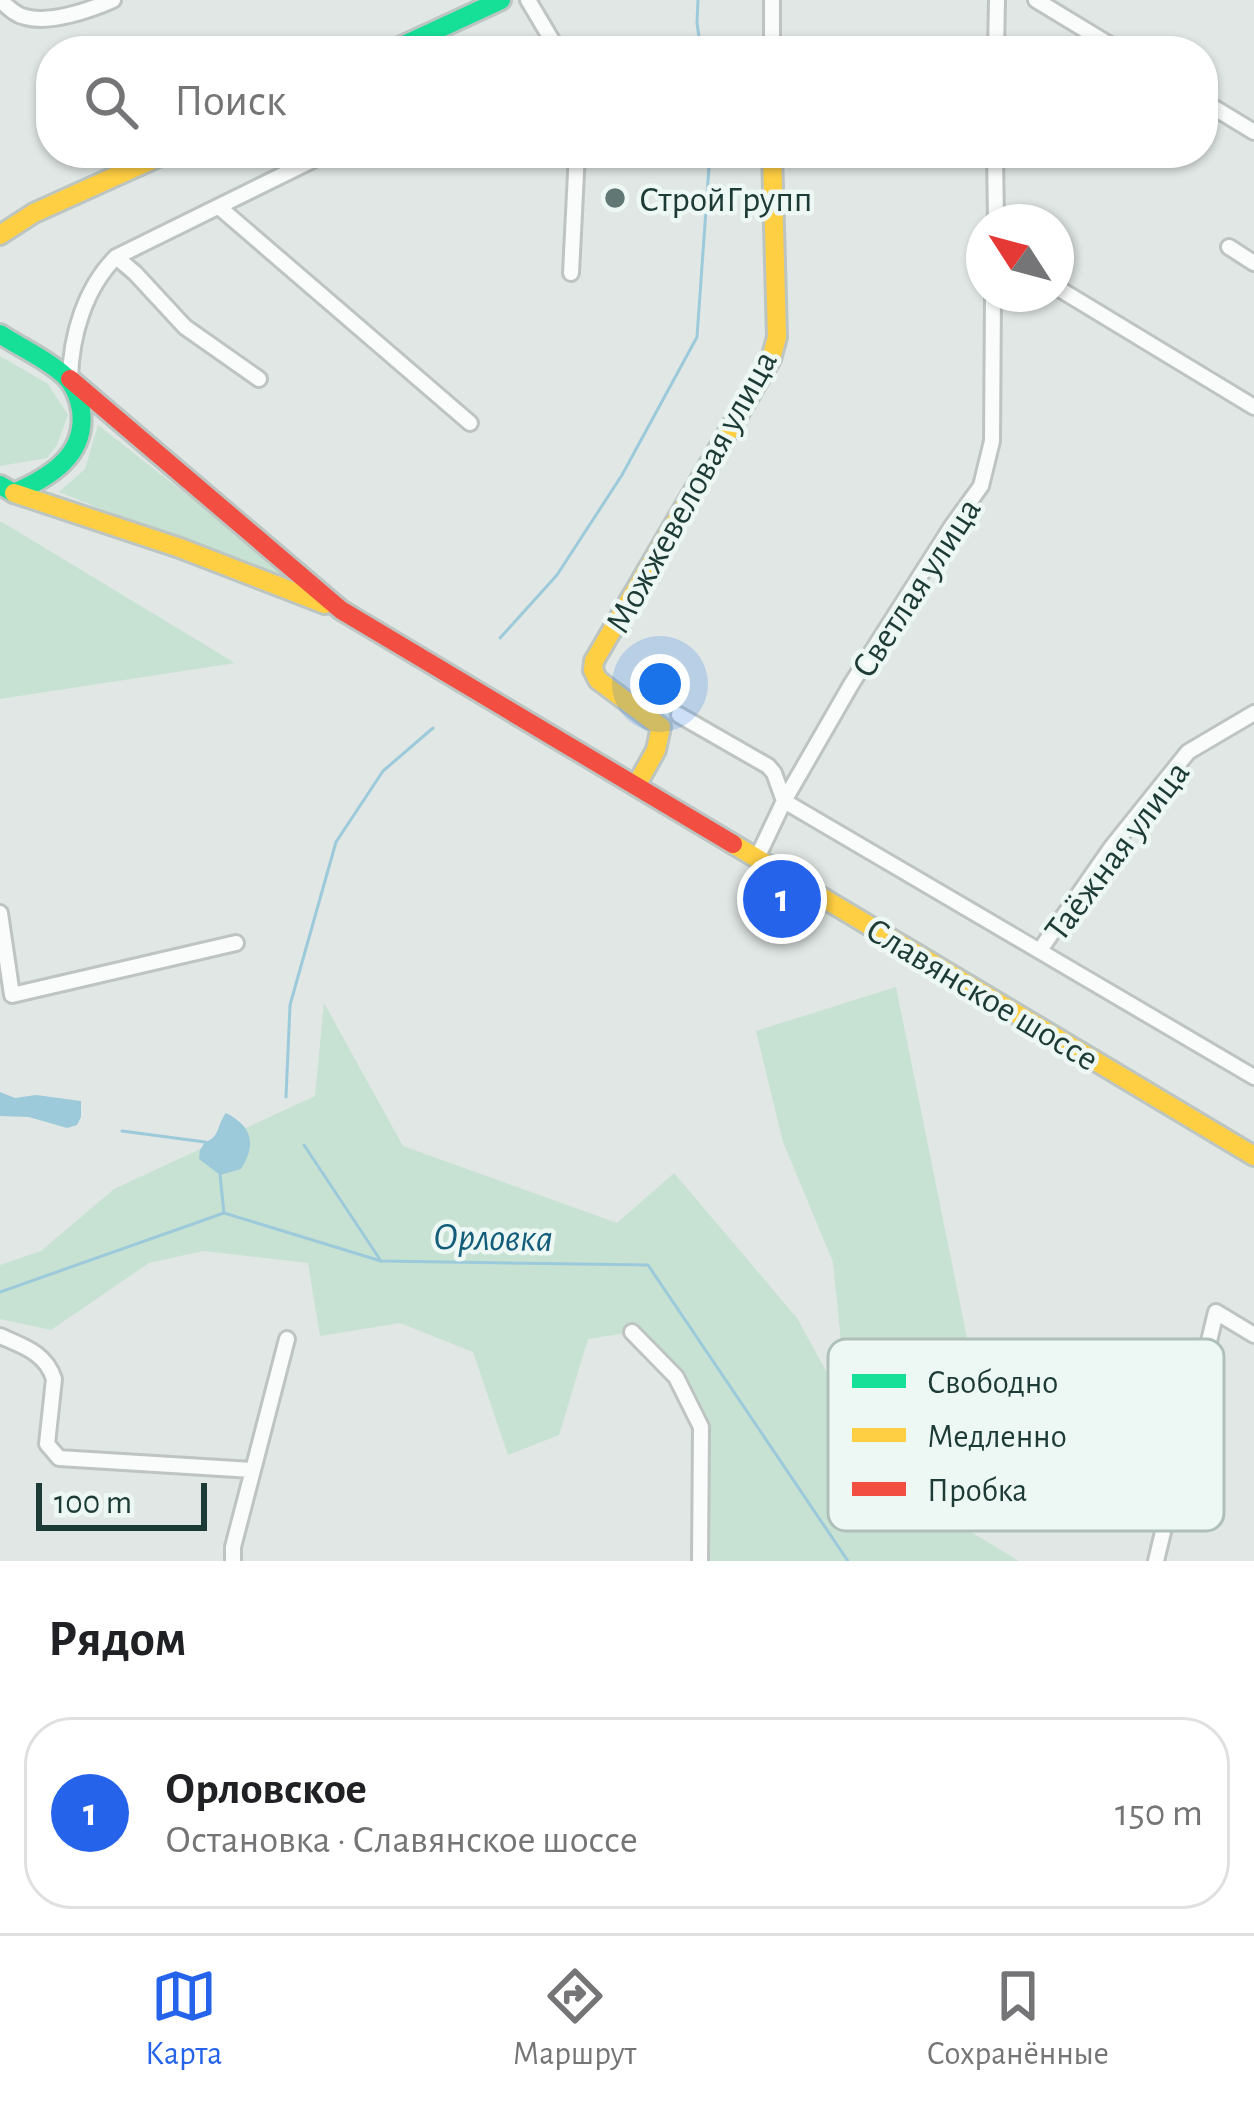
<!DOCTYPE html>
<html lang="ru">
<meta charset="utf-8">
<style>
body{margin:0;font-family:"Alegreya Sans",sans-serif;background:#f6f6f6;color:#202124}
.compass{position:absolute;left:966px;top:204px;width:108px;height:108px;border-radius:50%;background:#fff;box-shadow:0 3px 9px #0004;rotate:306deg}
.scale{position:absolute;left:36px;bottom:30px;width:171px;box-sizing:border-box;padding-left:12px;border:6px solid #1d3b36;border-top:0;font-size:33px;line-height:42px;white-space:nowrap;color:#1d3b36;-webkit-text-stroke:9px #edf7f3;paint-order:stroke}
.you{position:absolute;left:660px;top:684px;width:42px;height:42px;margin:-30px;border:9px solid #fff;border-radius:50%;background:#1a73e8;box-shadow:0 0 0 18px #1a73e833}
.badge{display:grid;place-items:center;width:78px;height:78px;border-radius:50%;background:#2563eb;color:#fff;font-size:39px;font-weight:700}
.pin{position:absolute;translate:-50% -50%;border:6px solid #fff;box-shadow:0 3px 12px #0006}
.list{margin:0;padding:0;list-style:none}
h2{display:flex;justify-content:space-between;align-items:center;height:156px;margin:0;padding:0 48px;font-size:51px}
h2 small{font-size:39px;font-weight:400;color:#757577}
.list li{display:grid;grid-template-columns:78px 1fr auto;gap:36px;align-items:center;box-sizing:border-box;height:192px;margin:0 24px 24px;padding:0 24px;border:3px solid #e0e0e0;border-radius:48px}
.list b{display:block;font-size:45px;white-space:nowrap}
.list p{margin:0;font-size:39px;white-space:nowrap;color:#757577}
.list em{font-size:39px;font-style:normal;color:#757577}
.icon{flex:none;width:66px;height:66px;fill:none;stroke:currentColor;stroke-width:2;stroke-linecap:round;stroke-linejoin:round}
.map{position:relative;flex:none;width:1254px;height:1561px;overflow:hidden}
.search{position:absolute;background:#fff;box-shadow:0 3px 9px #0004;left:36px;right:36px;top:36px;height:132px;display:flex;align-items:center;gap:30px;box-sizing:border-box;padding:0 42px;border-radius:48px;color:#757577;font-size:45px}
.sheet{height:372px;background:#fff}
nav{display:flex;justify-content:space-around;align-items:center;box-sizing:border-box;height:168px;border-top:3px solid #e0e0e0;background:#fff;font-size:33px;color:#757577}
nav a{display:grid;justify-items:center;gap:6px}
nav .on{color:#2563eb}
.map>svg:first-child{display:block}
</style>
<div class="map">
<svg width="1254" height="1561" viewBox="0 0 1254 1561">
<rect width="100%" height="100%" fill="#e0e7e5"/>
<path fill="#c7e2d3" d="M0,356L48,384L68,415L57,445L47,458L0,466Z
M98,425L316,596L59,492L85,469Z
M0,522H2L235,663L0,699Z
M896,987L968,1343L907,1493L1019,1561H706V1424L682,1373L632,1332L588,1339L559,1435L508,1455L473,1352L400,1323L320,1336L308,1263L203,1251L149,1263L51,1330L0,1319V1265L41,1251L114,1189L315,1096L324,1003L403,1146L617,1223L674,1173L797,1318L848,1411L833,1262L783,1142L756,1031Z"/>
<path fill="#9ccada" d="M0,1092L15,1098L36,1095L81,1101V1117L77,1125L67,1128L29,1117L0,1116Z
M226,1113C252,1126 257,1144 241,1169L220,1175L199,1159L200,1150L205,1142C220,1138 217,1124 226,1113Z"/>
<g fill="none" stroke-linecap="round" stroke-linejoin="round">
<path stroke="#9ccada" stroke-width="3" d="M698,0L697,23L701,51
M500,638L557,575L622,475L697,337L710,153
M286,1097L290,1005L336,842L383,771L433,728
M122,1131L205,1142L206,1145
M304,1145L381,1261
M220,1175L224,1213
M0,1292L224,1213L381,1261L648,1265L848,1561"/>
<g stroke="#bdc4c2" stroke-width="20">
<path id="street" d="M0,0C8,7 15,15 25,17C50,24 90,10 113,0
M528,0L553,42L555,51
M1036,0L1120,51
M772,51V0
M996,51L997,0
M1203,101L1254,132
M995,153L996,222
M219,207L470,423
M1229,247L1254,263
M116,257L135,273L185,327L259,379
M571,273L577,153
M1056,287L1254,407
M70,379C71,335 85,288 116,257L327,153
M679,715L768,766L774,773L784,801L1254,1077
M757,858L784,801L852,683L952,526L981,486L992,441L993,294
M0,913L12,995L236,943
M1040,950L1111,848L1188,752L1254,713
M632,1332L676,1377L701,1427L700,1561
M0,1336C23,1346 46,1353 54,1379L47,1444L59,1458L252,1470
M233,1561V1547L287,1339
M1156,1561L1216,1312L1254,1335"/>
</g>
<g stroke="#bcc5c2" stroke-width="24">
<path id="fast" d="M391,51L501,0
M0,334C21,348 47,359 65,376C74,385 79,398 81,410C87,455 50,477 14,493L0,485"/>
</g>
<g stroke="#bcc5c2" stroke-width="24">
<path id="slow" d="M0,235L34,213L167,153
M14,493L180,548L325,604
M636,786L656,750L661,727L598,680L593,670L594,661L771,359L777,337L772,153
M733,844L1254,1156"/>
</g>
<g stroke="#bcc5c2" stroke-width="24">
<path id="jam" d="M70,379L341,610L733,844"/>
</g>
<use href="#street" stroke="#fafbfb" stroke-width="14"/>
<use href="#fast" stroke="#16e098" stroke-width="18"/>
<use href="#slow" stroke="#ffcf43" stroke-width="18"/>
<use href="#jam" stroke="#f24e42" stroke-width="18"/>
</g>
<circle fill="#617773" stroke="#edf7f3" stroke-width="4.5" cx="615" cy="198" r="12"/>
<g text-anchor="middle" stroke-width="9" stroke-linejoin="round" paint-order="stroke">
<g font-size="36" fill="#1d3b36" stroke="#edf7f3" text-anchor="start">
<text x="639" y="211">СтройГрупп</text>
</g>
<g font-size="36" fill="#1d3b36" stroke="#edf7f3">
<text transform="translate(690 491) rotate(-61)" y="13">Можжевеловая улица</text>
<text transform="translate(915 587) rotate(-57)" y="13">Светлая улица</text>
<text transform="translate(1116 850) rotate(-53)" y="13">Таёжная улица</text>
<text transform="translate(983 993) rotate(31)" y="13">Славянское шоссе</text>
</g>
<g font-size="39" font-style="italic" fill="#135d7b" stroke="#edf7f3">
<text transform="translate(493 1236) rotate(1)" y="14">Орловка</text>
</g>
</g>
<rect x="828" y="1339" width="396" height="192" rx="18" fill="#edf7f3" stroke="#afbfba" stroke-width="3"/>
<rect x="852" y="1374" width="54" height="14" fill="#16e098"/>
<rect x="852" y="1428" width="54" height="14" fill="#ffcf43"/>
<rect x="852" y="1482" width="54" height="14" fill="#f24e42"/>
<g font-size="33" fill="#1d3b36">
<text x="927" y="1393">Свободно</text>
<text x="927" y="1447">Медленно</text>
<text x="927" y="1501">Пробка</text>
</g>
</svg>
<svg class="compass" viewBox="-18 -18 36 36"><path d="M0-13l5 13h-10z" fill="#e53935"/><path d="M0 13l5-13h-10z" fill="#757577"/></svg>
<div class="scale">100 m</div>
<div class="you"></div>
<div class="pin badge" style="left:782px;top:899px">1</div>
<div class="search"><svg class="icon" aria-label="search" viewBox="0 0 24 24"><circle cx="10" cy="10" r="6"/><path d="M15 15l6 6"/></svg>Поиск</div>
</div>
<section class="sheet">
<h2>Рядом<small></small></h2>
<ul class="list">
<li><span class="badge">1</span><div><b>Орловское</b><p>Остановка · Славянское шоссе</p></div><em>150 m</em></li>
</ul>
</section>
<nav>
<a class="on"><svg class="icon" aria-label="map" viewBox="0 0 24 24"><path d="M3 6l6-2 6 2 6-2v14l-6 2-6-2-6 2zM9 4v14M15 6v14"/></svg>Карта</a>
<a><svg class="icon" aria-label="directions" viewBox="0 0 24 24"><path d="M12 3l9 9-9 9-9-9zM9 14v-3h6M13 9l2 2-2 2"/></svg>Маршрут</a>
<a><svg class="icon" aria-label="saved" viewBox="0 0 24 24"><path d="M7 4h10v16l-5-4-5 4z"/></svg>Сохранённые</a>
</nav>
